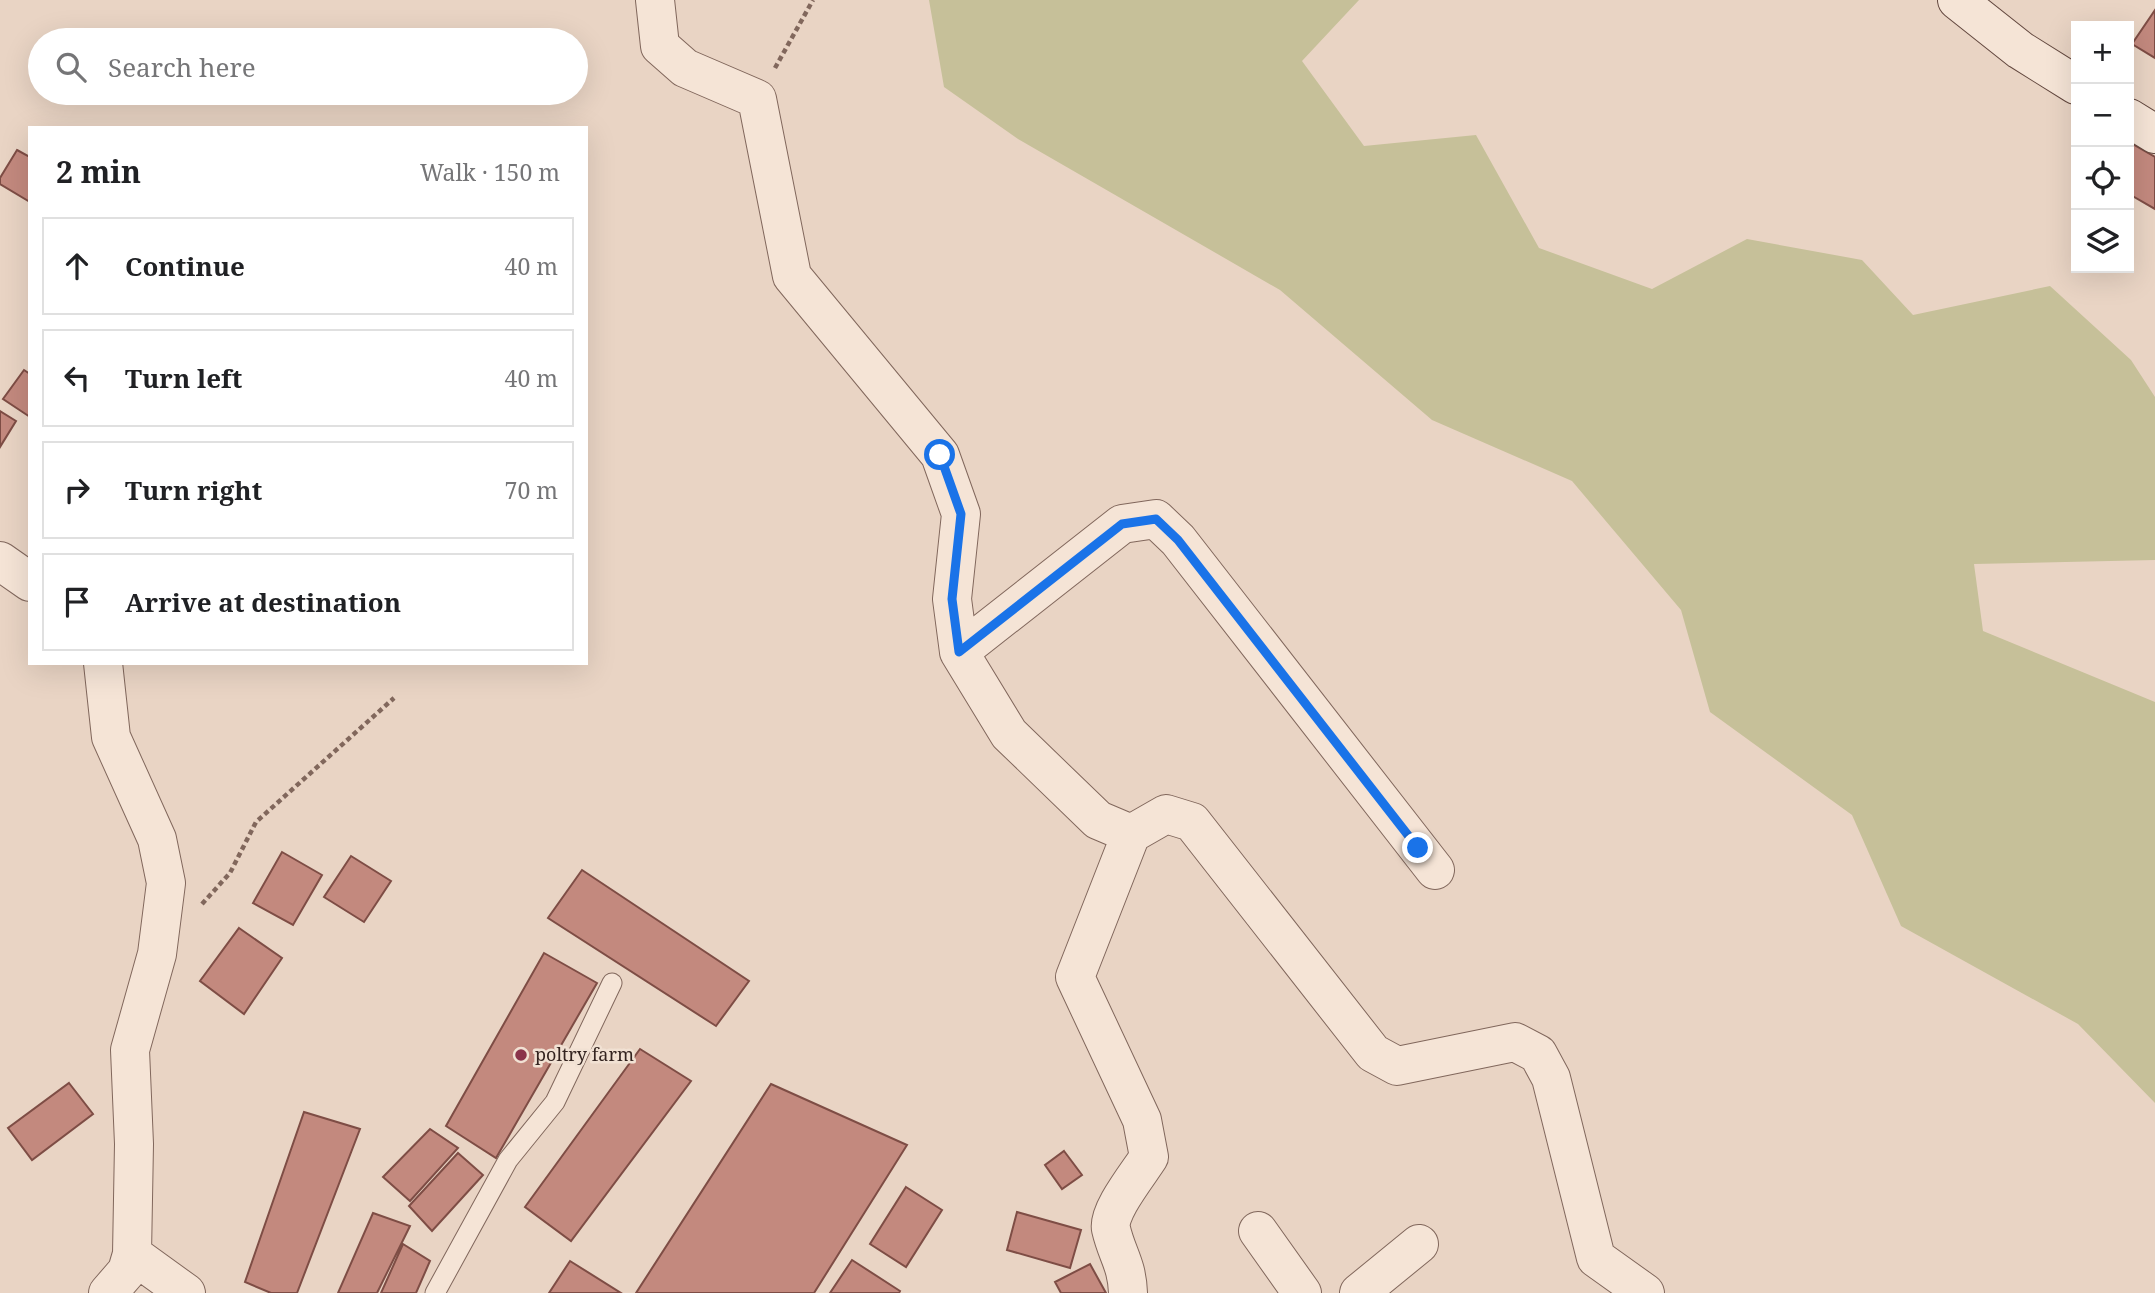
<!DOCTYPE html>
<meta charset="utf-8">
<style>
body{margin:0;font-family:"Noto Serif",serif;background:#f2f2f2;color:#202124}
.controls{position:absolute;right:21px;top:21px;display:grid;overflow:hidden;border-radius:0px;box-shadow:0 7px 28px #0002}
.controls button{width:63px;height:63px;display:grid;place-items:center;padding:0;border:0;border-bottom:2px solid #e0e0e0;background:#fff;color:#202124;font:35px sans-serif}
.stop{position:absolute;width:21px;height:21px;margin:-16px;border:5px solid #1a73e8;border-radius:50%;background:#fff}
.stop.end{background:#1a73e8;border-color:#fff;box-shadow:0 2px 7px #0008}
.list{margin:0;padding:0;list-style:none}
h2{display:flex;justify-content:space-between;align-items:center;height:91px;margin:0;padding:0 28px;font-size:30px}
h2 small{font-size:23px;font-weight:400;color:#757577}
.list li{display:grid;grid-template-columns:46px 1fr auto;gap:21px;align-items:center;box-sizing:border-box;height:98px;margin:0 14px 14px;padding:0 14px;border:2px solid #e0e0e0;border-radius:0px}
.list b{display:block;font-size:26px;white-space:nowrap}
.list em{font-size:23px;font-style:normal;color:#757577}
.icon{flex:none;width:38px;height:38px;fill:none;stroke:currentColor;stroke-width:2;stroke-linecap:round;stroke-linejoin:round}
.map{position:relative;flex:none;width:2155px;height:1293px;overflow:hidden}
.search{position:absolute;background:#fff;box-shadow:0 7px 28px #0002;left:28px;top:28px;width:560px;height:77px;display:flex;align-items:center;gap:18px;box-sizing:border-box;padding:0 24px;border-radius:38px;color:#757577;font-size:26px}
.panel{position:absolute;background:#fff;box-shadow:0 7px 28px #0002;left:28px;top:126px;width:560px;height:539px;border-radius:0px}
.map>svg:first-child{display:block}
</style>
<div class="map">
<svg width="2155" height="1293" viewBox="0 0 2155 1293">
<rect width="100%" height="100%" fill="#e9d4c4"/>
<path fill="#c6c099" d="M929,0H1359L1302,61L1364,146L1476,135L1539,248L1652,289L1747,239L1862,260L1913,315L2050,286L2131,360L2155,397V560L1974,564L1983,631L2155,702V1103L2078,1024L1901,926L1852,815L1710,712L1681,610L1572,481L1432,420L1280,290L1018,139L944,87Z"/>
<path fill="#c3897e" stroke="#7e4d45" stroke-width="2" d="M2155,10V58L2132,44Z
M2129,142L2155,157V209L2129,194Z
M17,150L30,157V202L0,184V178Z
M24,370L30,374V417L3,399Z
M0,411L16,421L0,447Z
M282,852L322,875L293,925L253,903Z
M351,856L391,881L364,922L324,897Z
M582,870L749,981L716,1026L548,918Z
M239,928L282,958L244,1014L200,981Z
M544,953L597,983L496,1158L446,1126Z
M640,1049L691,1081L571,1241L525,1207Z
M69,1083L93,1114L32,1160L8,1128Z
M771,1084L907,1145L814,1293H636Z
M304,1112L360,1129L297,1293H271L245,1282Z
M430,1129L458,1148L410,1201L383,1177Z
M1064,1151L1082,1175L1062,1189L1045,1165Z
M458,1153L483,1175L432,1231L409,1206Z
M906,1187L942,1210L906,1267L870,1244Z
M1017,1212L1081,1230L1070,1268L1007,1250Z
M373,1213L410,1226L377,1293H338Z
M403,1244L430,1261L416,1293H381Z
M852,1260L900,1291L899,1293H830Z
M570,1261L621,1293H549Z
M1090,1264L1106,1293H1061L1055,1282Z"/>
<g fill="none" stroke-linecap="round" stroke-linejoin="round">
<g stroke="#81675c" stroke-width="21">
<path id="service" d="M435,1293L508,1160L555,1102L612,983"/>
</g>
<g stroke="#81675c" stroke-width="40">
<path id="minor" d="M655,0L660,46L685,68L757,99L792,276L940,455L961,514L952,599L959,652L1009,734L1098,820L1131,834L1166,814L1192,822L1373,1053L1397,1066L1515,1042L1538,1054L1551,1078L1596,1258L1645,1293
M0,561L30,582
M959,652L1122,524L1156,519L1178,540L1435,870
M103,663L111,737L157,839L166,883L157,954L130,1050L134,1144L132,1254L127,1271L108,1293
M1258,1231L1302,1293
M132,1254L186,1293
M1128,1293C1127,1264 1117,1255 1111,1229C1107,1212 1139,1173 1149,1157L1142,1120L1075,977L1131,834
M1359,1293L1419,1244"/>
</g>
<g stroke="#63483f" stroke-width="40">
<path id="secondary" d="M1957,0L2020,50L2076,85
M2129,118L2155,134"/>
</g>
<path stroke="#81675c" stroke-width="4.5" stroke-dasharray="5 3.5" stroke-linecap="butt" d="M775,68L813,0
M202,904L230,873L256,822L394,698"/>
<use href="#service" stroke="#f5e4d6" stroke-width="19"/>
<use href="#minor" stroke="#f5e4d6" stroke-width="38"/>
<use href="#secondary" stroke="#f5e4d6" stroke-width="38"/>
</g>
<g fill="none" stroke-linecap="round" stroke-linejoin="round">
<path stroke="#1a73e8" stroke-width="9" d="M940,455L961,514L952,599L959,652L1122,524L1156,519L1178,540L1418,848"/>
</g>
<circle fill="#8a334a" stroke="#f1e1d3" stroke-width="2.5" cx="521" cy="1055" r="7"/>
<g text-anchor="middle" stroke-width="5" stroke-linejoin="round" paint-order="stroke">
<g font-size="18" fill="#33231f" stroke="#f1e1d3" text-anchor="start">
<text x="535" y="1061">poltry farm</text>
</g>
</g>
</svg>
<div class="controls">
<button>+</button>
<button>−</button>
<button><svg class="icon" aria-label="locate" viewBox="0 0 24 24"><circle cx="12" cy="12" r="6"/><path d="M12 2v4M12 18v4M2 12h4M18 12h4"/></svg></button>
<button><svg class="icon" aria-label="layers" viewBox="0 0 24 24"><path d="M12 4l9 5-9 5-9-5zM3 14l9 5 9-5"/></svg></button>
</div>
<div class="stop" style="left:940px;top:455px"></div>
<div class="stop end" style="left:1418px;top:848px"></div>
<div class="search"><svg class="icon" aria-label="search" viewBox="0 0 24 24"><circle cx="10" cy="10" r="6"/><path d="M15 15l6 6"/></svg>Search here</div>
<section class="panel">
<h2>2 min<small>Walk · 150 m</small></h2>
<ul class="list">
<li><svg class="icon" aria-label="ahead" viewBox="0 0 24 24"><path d="M12 20V5M6 11l6-6 6 6"/></svg><div><b>Continue</b></div><em>40 m</em></li>
<li><svg class="icon" aria-label="left" viewBox="0 0 24 24"><path d="M17 20v-9H6M10 6l-5 5 5 5"/></svg><div><b>Turn left</b></div><em>40 m</em></li>
<li><svg class="icon" aria-label="right" viewBox="0 0 24 24"><path d="M7 20v-9h11M14 6l5 5-5 5"/></svg><div><b>Turn right</b></div><em>70 m</em></li>
<li><svg class="icon" aria-label="arrive" viewBox="0 0 24 24"><path d="M6 21V4h12l-3 4 3 4H6"/></svg><div><b>Arrive at destination</b></div></li>
</ul>
</section>
</div>
